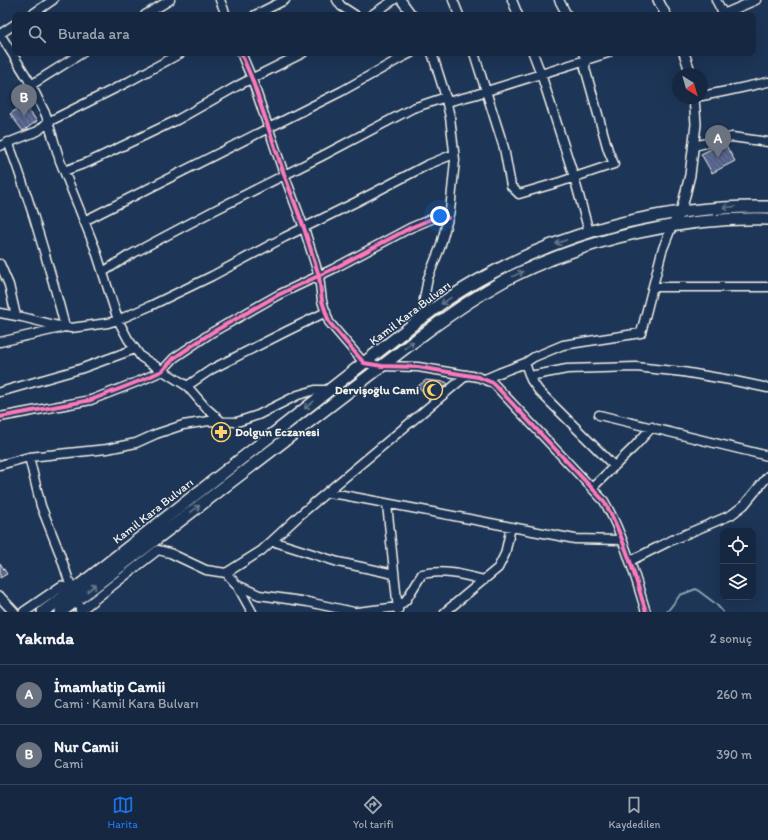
<!DOCTYPE html>
<html lang="tr">
<meta charset="utf-8">
<style>
body{margin:0;font-family:Itim,sans-serif;background:#1f3048;color:#f1f3f6}
.controls{position:absolute;right:12px;bottom:12px;display:grid;overflow:hidden;border-radius:8px;box-shadow:0 4px 16px #0002}
.controls button{width:36px;height:36px;display:grid;place-items:center;padding:0;border:0;border-bottom:1px solid #35445a;background:#162841;color:#f1f3f6;font:20px sans-serif}
.compass{position:absolute;left:672px;top:68px;width:36px;height:36px;border-radius:50%;background:#162841;box-shadow:0 4px 16px #0002;rotate:143deg}
.you{position:absolute;left:440px;top:216px;width:14px;height:14px;margin:-10px;border:3px solid #fff;border-radius:50%;background:#1a73e8;box-shadow:0 0 0 6px #1a73e833}
.badge{display:grid;place-items:center;width:26px;height:26px;border-radius:50%;background:#1a73e8;color:#fff;font-size:13px;font-weight:700}
.pin{position:absolute;translate:-50% -33px;filter:drop-shadow(0 1px 2px #0008)}
.pin::after{content:'';position:absolute;top:21px;width:14px;height:12px;background:inherit;clip-path:polygon(0 0,100% 0,50% 100%)}
.list{margin:0;padding:0;list-style:none}
h2{display:flex;justify-content:space-between;align-items:center;height:52px;margin:0;padding:0 16px;font-size:17px}
h2 small{font-size:13px;font-weight:400;color:#9ea6b1}
.list li{display:grid;grid-template-columns:26px 1fr auto;gap:12px;align-items:center;box-sizing:border-box;height:60px;padding:0 16px;border-top:1px solid #35445a}
.list b{display:block;font-size:15px;white-space:nowrap}
.list p{margin:0;font-size:13px;white-space:nowrap;color:#9ea6b1}
.list em{font-size:13px;font-style:normal;color:#9ea6b1}
.icon{flex:none;width:22px;height:22px;fill:none;stroke:currentColor;stroke-width:2;stroke-linecap:round;stroke-linejoin:round}
.map{position:relative;flex:none;width:768px;height:612px;overflow:hidden}
.search{position:absolute;background:#162841;box-shadow:0 4px 16px #0002;left:12px;right:12px;top:12px;height:44px;display:flex;align-items:center;gap:10px;box-sizing:border-box;padding:0 14px;border-radius:8px;color:#9ea6b1;font-size:15px}
.sheet{height:172px;background:#162841}
nav{display:flex;justify-content:space-around;align-items:center;box-sizing:border-box;height:56px;border-top:1px solid #35445a;background:#162841;font-size:11px;color:#9ea6b1}
nav a{display:grid;justify-items:center;gap:2px}
nav .on{color:#1a73e8}
.map>svg:first-child{display:block}
</style>
<div class="map">
<svg width="768" height="612" viewBox="0 0 768 612">
<defs>
<pattern id="grass-tufts" width="24" height="20" patternUnits="userSpaceOnUse"><rect width="24" height="20" fill="#536d6a"/><path d="M3 7l-1-3M5 7V3M7 7l1-3M15 17l-1-3M17 17v-4M19 17l1-3" fill="none" stroke="#6c827f"/></pattern>
<pattern id="building-back-hatch" width="6" height="6" patternUnits="userSpaceOnUse"><rect width="6" height="6" fill="#52628a"/><path d="M-1 5l2 2M0 0l6 6M5-1l2 2" fill="none" stroke="#6c799a"/></pattern>
</defs>
<rect width="100%" height="100%" fill="#1d3557"/>
<filter id="ink" filterUnits="userSpaceOnUse"><feTurbulence type="fractalNoise" baseFrequency=".025" numOctaves="2"/><feDisplacementMap in="SourceGraphic" scale="8" xChannelSelector="R" yChannelSelector="G"/><feConvolveMatrix kernelMatrix="1 2 1 2 8 2 1 2 1" color-interpolation-filters="sRGB"/></filter>
<g filter="url(#ink)">
<path fill="url(#grass-tufts)" stroke="#a4afa9" d="M647,222V225C629,229 611,233 594,238C557,248 520,264 487,283C455,301 426,324 397,346L396,345C421,326 445,307 471,291C509,266 558,246 602,233C617,229 632,226 647,222Z
M359,374V375L87,587L146,539Z"/>
<g fill="none" stroke-linecap="round" stroke-linejoin="round">
<path stroke="#89a2ad" stroke-width="2" d="M667,612L680,595L696,589L716,604L723,612"/>
</g>
<path fill="url(#building-back-hatch)" stroke="#f4f1e8" d="M24,104L37,121L23,131L10,114Z
M725,144L735,161L712,173L701,154L717,146Z
M426,380L446,382L448,384L429,399L418,386Z
M0,563L7,574L0,578Z"/>
<g fill="none" stroke-linecap="round" stroke-linejoin="round">
<g stroke="#f4f1e8" stroke-width="11">
<path id="minor" d="M220,0L226,15
M337,0L341,6L355,15
M401,0L412,15
M453,0L459,15
M512,0L518,15
M559,0L567,15
M716,0L724,15
M31,15L53,0
M145,15L170,0
M255,15L285,0
M371,15L394,0
M721,15L756,0
M0,34L28,79L46,115L60,161L95,248L118,320L128,339L141,357L187,386L206,408L221,421
M0,34L15,24
M241,53L252,79L284,174L304,228L319,276L322,301L329,322L364,363L382,366L418,367L478,377L493,383L604,501C623,534 635,576 646,612
M474,53L504,148L511,186L519,194L560,182L614,164L608,150L585,68L586,60L583,53
M533,53L541,74L574,177L589,232
M31,85L82,53
M702,96L727,91L768,82
M447,102L474,95L608,53
M0,146L38,131L48,122L128,82L181,53
M694,146L732,137L768,142
M64,171L89,162L177,120L239,85L303,53
M84,221L342,91L401,58L411,53
M0,264L9,285L16,316
M103,272L128,256L213,211L322,156L413,108L446,97
M653,287H768
M0,313L22,317L54,325L71,328L108,323L118,320L150,306L212,276L285,237L356,202L427,165L454,154
M425,316L424,299L428,278L440,248L450,211L455,160L450,117L444,91L432,53
M0,342L65,327C56,290 45,254 34,218C26,193 18,167 8,142
M525,363L531,380L539,391L614,466
M530,376L567,369L636,367L683,372L730,380L768,388
M485,379L499,373L525,363L534,357L563,345L641,333L662,251L672,226
M187,386L212,369L287,331L326,312
M0,392L80,369L135,349
M599,415L768,456
M0,417L91,400L142,380L162,371L174,358L211,333L278,295L333,269L410,228L436,217L448,218
M29,457L41,506L60,554L72,590
M0,465L29,457L107,449L136,443L156,434L183,425L209,421L237,422L258,415L298,395L315,390H329
M592,488L634,447L652,427
M327,493L343,495L575,539L622,540
M387,504L398,610
M272,541L338,562L394,574
M630,561L672,540L731,515L744,505L768,476
M226,573L237,585L252,612
M237,585L259,595L308,602L354,612
M80,611L158,550L170,553L206,570L226,573L261,551L301,514L467,375
M357,612L398,607L406,600L422,574C443,569 464,575 484,580
M445,612L498,568L505,554L511,527"/>
</g>
<g stroke="#f4f1e8" stroke-width="12">
<path id="tertiary" d="M658,0L666,15
M684,53L691,74
M672,226L681,212L690,175L696,124L694,98
M0,597L14,612
M24,612L62,586L72,590L79,606"/>
</g>
<g stroke="#f4f1e8" stroke-width="14">
<path id="secondary" d="M43,612L76,588L420,319C427,315 433,310 439,305C455,294 471,284 488,275C573,228 671,205 768,207
M61,612L425,333C453,312 482,292 513,276C590,238 683,217 768,219"/>
</g>
<use href="#minor" stroke="#1d3557" stroke-width="8"/>
<use href="#tertiary" stroke="#1d3557" stroke-width="9"/>
<use href="#secondary" stroke="#1d3557" stroke-width="11"/>
<g stroke="#1d3557" stroke-width="6">
<path id="cycleway" d="M241,53L252,79L284,174L304,228L319,276L322,301L329,322L364,363L382,366L418,367L478,377L493,383L604,501C623,534 635,576 646,612
M0,417L91,400L142,380L162,371L174,358L211,333L278,295L333,269L410,228L436,217L448,218"/>
</g>
<use href="#cycleway" stroke="#fd7abc" stroke-width="4"/>
</g>
<defs><path id="oneway-shaft" d="M-6 0H5M1.5-3L5.5 0L1.5 3" fill="none" stroke-width="1.6" stroke-linecap="round" stroke-linejoin="round"/></defs>
<g stroke="#68778a">
<use href="#oneway-shaft" transform="translate(729 207) rotate(177)"/>
<use href="#oneway-shaft" transform="translate(561 242) rotate(159)"/>
<use href="#oneway-shaft" transform="translate(518 274) rotate(-25)"/>
<use href="#oneway-shaft" transform="translate(446 301) rotate(146)"/>
<use href="#oneway-shaft" transform="translate(409 345) rotate(-38)"/>
<use href="#oneway-shaft" transform="translate(309 405) rotate(142)"/>
<use href="#oneway-shaft" transform="translate(195 509) rotate(-38)"/>
<use href="#oneway-shaft" transform="translate(92 588) rotate(-38)"/>
</g>
</g>
<defs>
<g id="mosque-ring" transform="scale(1)"><circle r="9.5" fill="#1d3557" stroke="#ffd166" stroke-width="1.5"/><path d="M3.5-4.9A6 6 0 1 0 3.5 4.9A5 5 0 1 1 3.5-4.9Z" fill="#ffd166"/></g>
<g id="pharmacy-ring" transform="scale(1)"><circle r="9.5" fill="#1d3557" stroke="#ffd166" stroke-width="1.5"/><path d="M-2-6h4v4h4v4h-4v4h-4v-4h-4v-4h4Z" fill="#ffd166"/></g>
</defs>
<g fill-rule="evenodd">
<use href="#mosque-ring" x="433" y="390"/>
<use href="#pharmacy-ring" x="221" y="432"/>
</g>
<g text-anchor="middle" stroke-width="3" stroke-linejoin="round" paint-order="stroke">
<g font-size="12" fill="#f4f1e8" stroke="#1d3557">
<text transform="translate(410 313) rotate(-37)" y="4">Kamil Kara Bulvarı</text>
<text transform="translate(153 511) rotate(-38)" y="4">Kamil Kara Bulvarı</text>
</g>
<g font-size="12" font-weight="bold" fill="#f4f1e8" stroke="#1d3557" text-anchor="end">
<text x="419" y="394">Dervişoğlu Cami</text>
<text x="235" y="436" text-anchor="start">Dolgun Eczanesi</text>
</g>
</g>
</svg>
<div class="controls">
<button><svg class="icon" aria-label="locate" viewBox="0 0 24 24"><circle cx="12" cy="12" r="6"/><path d="M12 2v4M12 18v4M2 12h4M18 12h4"/></svg></button>
<button><svg class="icon" aria-label="layers" viewBox="0 0 24 24"><path d="M12 4l9 5-9 5-9-5zM3 14l9 5 9-5"/></svg></button>
</div>
<svg class="compass" viewBox="-18 -18 36 36"><path d="M0-13l5 13h-10z" fill="#e53935"/><path d="M0 13l5-13h-10z" fill="#9ea6b1"/></svg>
<div class="you"></div>
<div class="pin badge" style="left:718px;top:158px;background:#6b7280">A</div>
<div class="pin badge" style="left:24px;top:117px;background:#6b7280">B</div>
<div class="search"><svg class="icon" aria-label="search" viewBox="0 0 24 24"><circle cx="10" cy="10" r="6"/><path d="M15 15l6 6"/></svg>Burada ara</div>
</div>
<section class="sheet">
<h2>Yakında<small>2 sonuç</small></h2>
<ul class="list">
<li><span class="badge" style="background:#6b7280">A</span><div><b>İmamhatip Camii</b><p>Cami · Kamil Kara Bulvarı</p></div><em>260 m</em></li>
<li><span class="badge" style="background:#6b7280">B</span><div><b>Nur Camii</b><p>Cami</p></div><em>390 m</em></li>
</ul>
</section>
<nav>
<a class="on"><svg class="icon" aria-label="map" viewBox="0 0 24 24"><path d="M3 6l6-2 6 2 6-2v14l-6 2-6-2-6 2zM9 4v14M15 6v14"/></svg>Harita</a>
<a><svg class="icon" aria-label="directions" viewBox="0 0 24 24"><path d="M12 3l9 9-9 9-9-9zM9 14v-3h6M13 9l2 2-2 2"/></svg>Yol tarifi</a>
<a><svg class="icon" aria-label="saved" viewBox="0 0 24 24"><path d="M7 4h10v16l-5-4-5 4z"/></svg>Kaydedilen</a>
</nav>
